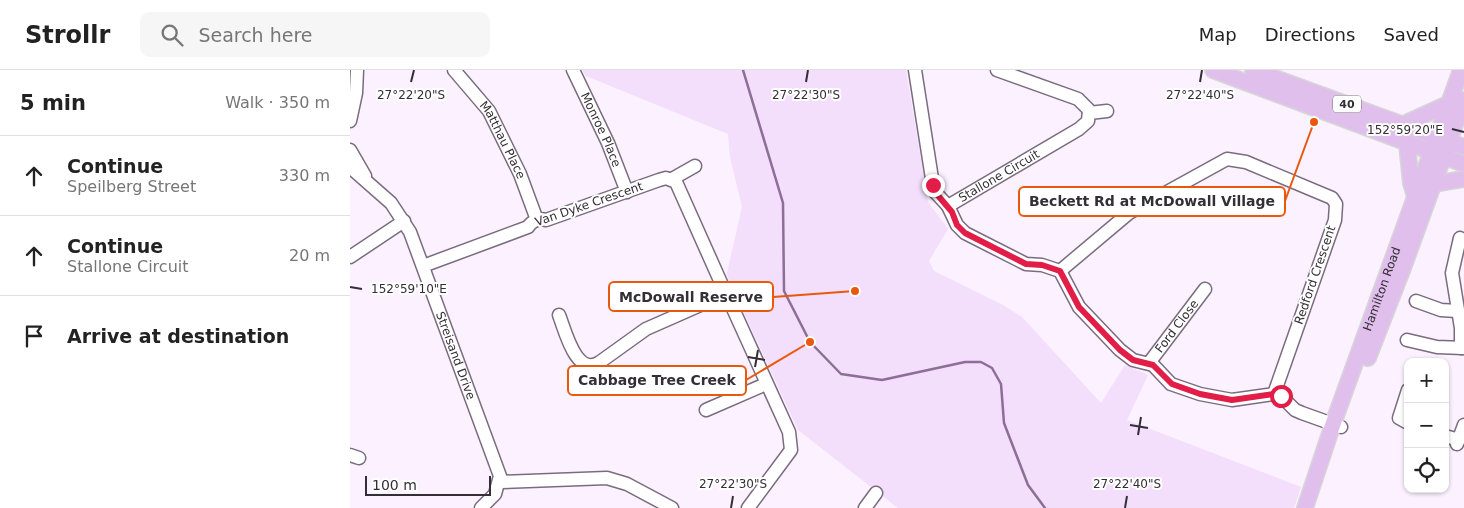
<!DOCTYPE html>
<meta charset="utf-8">
<style>
body{margin:0;font-family:"DejaVu Sans",sans-serif;background:#f6f6f6;color:#222}
.controls{position:absolute;right:15px;bottom:15px;display:grid;overflow:hidden;border-radius:10px;box-shadow:0 1px 4px #0004}
.controls button{width:45px;height:45px;display:grid;place-items:center;padding:0;border:0;border-bottom:1px solid #e0e0e0;background:#fff;color:#222;font:25px sans-serif}
.scale{position:absolute;left:15px;bottom:12px;width:126px;box-sizing:border-box;padding-left:5px;border:2px solid #342e36;border-top:0;font-size:14px;line-height:18px;white-space:nowrap;color:#342e36;-webkit-text-stroke:4px #fff;paint-order:stroke}
.stop{position:absolute;width:15px;height:15px;margin:-11px;border:4px solid #e11d48;border-radius:50%;background:#fff}
.stop.end{background:#e11d48;border-color:#fff;box-shadow:0 1px 5px #0008}
.list{margin:0;padding:0;list-style:none}
h2{display:flex;justify-content:space-between;align-items:center;height:65px;margin:0;padding:0 20px;font-size:21px}
h2 small{font-size:16px;font-weight:400;color:#767676}
.list li{display:grid;grid-template-columns:32px 1fr auto;gap:15px;align-items:center;box-sizing:border-box;height:80px;padding:0 20px;border-top:1px solid #e0e0e0}
.list b{display:block;font-size:19px;white-space:nowrap}
.list p{margin:0;font-size:16px;white-space:nowrap;color:#767676}
.list em{font-size:16px;font-style:normal;color:#767676}
.icon{flex:none;width:28px;height:28px;fill:none;stroke:currentColor;stroke-width:2;stroke-linecap:round;stroke-linejoin:round}
.map{position:relative;flex:none;width:1114px;height:438px;overflow:hidden}
header{display:flex;align-items:center;gap:30px;box-sizing:border-box;height:70px;padding:0 25px;background:#fff;border-bottom:1px solid #e0e0e0}
header strong{font-size:24px}
nav{display:flex;gap:28px;margin-inline-start:auto;font-size:18px}
.search{width:350px;height:45px;background:#f6f6f6;display:flex;align-items:center;gap:12px;box-sizing:border-box;padding:0 18px;border-radius:10px;color:#767676;font-size:19px}
main{display:flex}
aside{flex:1;background:#fff}
.map>svg:first-child{display:block}
</style>
<header>
<strong>Strollr</strong>
<div class="search"><svg class="icon" aria-label="search" viewBox="0 0 24 24"><circle cx="10" cy="10" r="6"/><path d="M15 15l6 6"/></svg>Search here</div>
<nav><a>Map</a><a>Directions</a><a>Saved</a></nav>
</header>
<main>
<aside>
<h2>5 min<small>Walk · 350 m</small></h2>
<ul class="list">
<li><svg class="icon" aria-label="ahead" viewBox="0 0 24 24"><path d="M12 20V5M6 11l6-6 6 6"/></svg><div><b>Continue</b><p>Speilberg Street</p></div><em>330 m</em></li>
<li><svg class="icon" aria-label="ahead" viewBox="0 0 24 24"><path d="M12 20V5M6 11l6-6 6 6"/></svg><div><b>Continue</b><p>Stallone Circuit</p></div><em>20 m</em></li>
<li><svg class="icon" aria-label="arrive" viewBox="0 0 24 24"><path d="M6 21V4h12l-3 4 3 4H6"/></svg><div><b>Arrive at destination</b></div></li>
</ul>
</aside>
<div class="map">
<svg width="1114" height="438" viewBox="0 0 1114 438">
<rect width="100%" height="100%" fill="#fbf1ff"/>
<path fill="#f3defb" d="M232,0H556L578,132L598,159L579,191L584,201L653,235L672,247L751,333L775,295L798,305L777,350L951,417L944,438H548L448,360L378,208L377,203L392,137L380,87L378,64L236,6Z"/>
<g fill="none" stroke-linecap="round" stroke-linejoin="round">
<path stroke="#8c6e97" stroke-width="2.5" d="M393,0L433,133L434,221L460,272L491,304L532,310L615,292H631L642,298L651,314L654,353L678,415L695,438"/>
<g stroke="#7a6c7f" stroke-width="15">
<g id="minor">
<path id="s1" d="M104,0L139,41L170,104L187,150"/>
<path id="s2" d="M223,0L258,73L277,122"/>
<path id="s3" d="M565,0L583,115L585,122L598,136L729,59L738,51L739,40L728,29L647,0"/>
<path d="M739,43L757,41"/>
<path d="M0,51L6,23L7,0"/>
<path d="M0,80L15,106"/>
<path id="s4" d="M0,97L41,133L60,162L150,406L145,424L131,438"/>
<path d="M322,109L345,96"/>
<path d="M598,136L607,155L615,163L676,194L692,195L710,201L729,237L770,280L783,290L803,295L821,314L850,324L882,330L924,324L931,326L945,340L952,343L991,357"/>
<path d="M1110,168L1102,203L1111,258V278"/>
<path d="M0,187L54,151"/>
<path d="M73,196L178,157C182,151 189,148 196,150L309,110L316,108L326,112L372,215L371,226L380,232L439,362L441,380L398,438"/>
<path d="M710,201L779,143L877,89L896,92L982,128L986,134L985,150L924,324"/>
<path d="M1066,231L1091,240L1107,241"/>
<path d="M209,245C215,260 226,308 250,292L296,259L371,226"/>
<path d="M1057,270L1087,277L1114,278"/>
<path id="s5" d="M799,293L855,219"/>
<path d="M1058,320L1049,348L1058,353"/>
<path d="M356,340L416,314"/>
<path d="M1095,366L1109,370"/>
<path d="M1107,374L1114,355"/>
<path d="M0,385L9,388"/>
<path d="M150,412L257,408L277,414L322,438"/>
<path d="M515,438L526,423"/>
</g>
</g>
<g stroke="#d6d5d7" stroke-width="18">
<g id="major">
<path d="M863,0L1114,94"/>
<path d="M903,0L1114,77"/>
<path d="M1054,54L1098,34"/>
<path d="M1057,74L1061,113L1065,126"/>
<path d="M1083,114L1114,109"/>
<path d="M1018,288L1053,198L1114,30"/>
<path id="s6" d="M955,438L983,354L1111,0"/>
</g>
</g>
<use href="#minor" stroke="#fff" stroke-width="12"/>
<use href="#major" stroke="#e1bfed" stroke-width="15"/>
</g>
<g fill="none" stroke-linecap="round" stroke-linejoin="round">
<path stroke="#e11d48" stroke-width="6" d="M583,115L585,122L602,142L607,155L615,163L676,194L692,195L710,201L729,237L770,280L783,290L803,295L822,314L850,324L882,330L924,324L931,326"/>
</g>
<path fill="none" stroke="#342e36" stroke-width="2" d="M61,12L64,0M456,12L458,0M850,12L852,0M1102,59L1114,62M0,217L12,219M398,287L415,290M405,297L408,280M780,355L798,358M788,365L791,347M381,438L383,426M775,438L777,426"/>
<g text-anchor="middle" stroke-width="4" stroke-linejoin="round" paint-order="stroke">
<rect fill="#fff" stroke="#716d72" stroke-width="1" x="983" y="25.5" width="28" height="17" rx="4"/>
<g font-size="11" font-weight="bold" fill="#342e36">
<text x="997" y="38">40</text>
</g>
<g font-size="12" fill="#342e36" stroke="#fff">
<text dy="4" stroke="none"><textPath href="#s2" startOffset="66">Monroe Place</textPath></text>
<text dy="4" stroke="none"><textPath href="#s1" startOffset="86">Matthau Place</textPath></text>
<text dy="4" stroke="none"><textPath href="#s3" startOffset="202">Stallone Circuit</textPath></text>
<text transform="translate(239 134) rotate(-19)" y="4">Van Dyke Crescent</text>
<text transform="translate(965 205) rotate(-71)" y="4">Redford Crescent</text>
<text dy="4" stroke="none"><textPath href="#s6" startOffset="232">Hamilton Road</textPath></text>
<text dy="4" stroke="none"><textPath href="#s5" startOffset="46">Ford Close</textPath></text>
<text dy="4" stroke="none"><textPath href="#s4" startOffset="221">Streisand Drive</textPath></text>
</g>
</g>
<g font-size="12" text-anchor="middle" fill="#342e36" stroke="#fff" stroke-width="4" stroke-linejoin="round" paint-order="stroke">
<text x="61" y="29">27°22'20"S</text>
<text x="456" y="29">27°22'30"S</text>
<text x="850" y="29">27°22'40"S</text>
<text x="1055" y="64">152°59'20"E</text>
<text x="59" y="223">152°59'10"E</text>
<text x="383" y="418">27°22'30"S</text>
<text x="777" y="418">27°22'40"S</text>
</g>
<path fill="none" stroke="#e8590c" stroke-width="2" d="M964 52L935 131M505 221L423 227M460 272L396 310"/>
<g fill="#e8590c" stroke="#fff" stroke-width="2">
<circle cx="964" cy="52" r="5"/>
<circle cx="505" cy="221" r="5"/>
<circle cx="460" cy="272" r="5"/>
</g>
<g fill="#fff" stroke="#e8590c" stroke-width="2">
<rect x="669" y="117" width="266" height="29" rx="5"/>
<rect x="259" y="212" width="164" height="29" rx="5"/>
<rect x="218" y="296" width="178" height="29" rx="5"/>
</g>
<g font-size="14" text-anchor="middle" font-weight="bold" fill="#342e36">
<text x="802" y="136">Beckett Rd at McDowall Village</text>
<text x="341" y="232">McDowall Reserve</text>
<text x="307" y="315">Cabbage Tree Creek</text>
</g>
</svg>
<div class="controls">
<button>+</button>
<button>−</button>
<button><svg class="icon" aria-label="locate" viewBox="0 0 24 24"><circle cx="12" cy="12" r="6"/><path d="M12 2v4M12 18v4M2 12h4M18 12h4"/></svg></button>
</div>
<div class="scale">100 m</div>
<div class="stop" style="left:931px;top:326px"></div>
<div class="stop end" style="left:583px;top:115px"></div>
</div>
</main>
